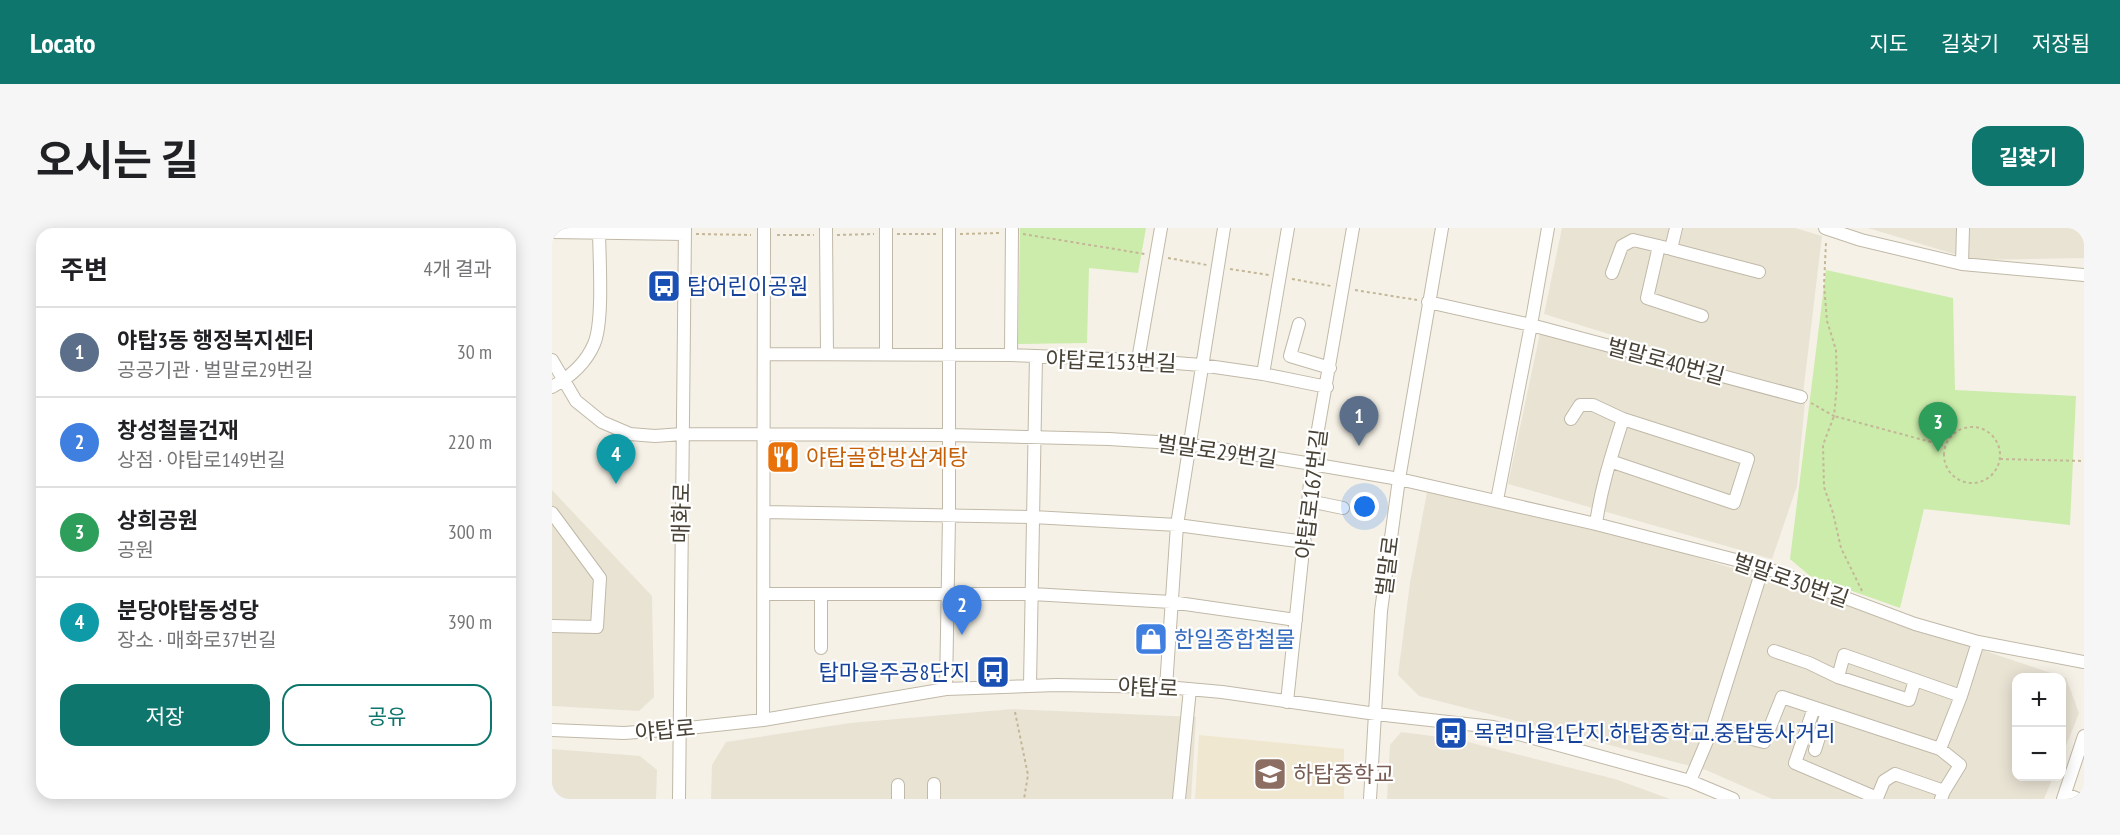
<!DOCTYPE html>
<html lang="ko">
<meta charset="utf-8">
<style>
body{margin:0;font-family:"PT Sans Narrow","Noto Sans KR",sans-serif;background:#f6f6f6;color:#202124}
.controls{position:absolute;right:18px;bottom:18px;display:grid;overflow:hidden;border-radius:12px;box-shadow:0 3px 15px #0003}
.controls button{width:54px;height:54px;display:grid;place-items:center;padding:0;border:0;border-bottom:2px solid #e0e0e0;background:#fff;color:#202124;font:30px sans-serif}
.you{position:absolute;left:813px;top:279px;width:21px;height:21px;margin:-15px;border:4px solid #fff;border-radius:50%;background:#1a73e8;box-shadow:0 0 0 9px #1a73e833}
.badge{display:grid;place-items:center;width:39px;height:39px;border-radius:50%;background:#0f766e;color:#fff;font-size:20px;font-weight:700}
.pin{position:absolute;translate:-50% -50px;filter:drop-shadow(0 2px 3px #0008)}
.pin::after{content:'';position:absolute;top:32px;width:21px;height:18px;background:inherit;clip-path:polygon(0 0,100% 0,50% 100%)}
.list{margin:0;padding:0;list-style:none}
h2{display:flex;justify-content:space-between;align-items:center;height:78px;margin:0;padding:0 24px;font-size:26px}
h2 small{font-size:20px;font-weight:400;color:#757577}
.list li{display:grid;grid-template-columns:39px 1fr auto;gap:18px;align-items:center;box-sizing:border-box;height:90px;padding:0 24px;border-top:2px solid #e0e0e0}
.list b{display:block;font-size:22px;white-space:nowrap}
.list p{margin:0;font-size:20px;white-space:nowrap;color:#757577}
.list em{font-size:20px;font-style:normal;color:#757577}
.actions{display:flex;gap:12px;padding:18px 24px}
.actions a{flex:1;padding:14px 0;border:2px solid #0f766e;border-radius:18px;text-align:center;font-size:21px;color:#0f766e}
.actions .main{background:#0f766e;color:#fff}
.map{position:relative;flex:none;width:1532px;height:571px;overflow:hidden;border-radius:18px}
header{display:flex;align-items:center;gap:36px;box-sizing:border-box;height:84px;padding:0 30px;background:#0f766e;color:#fff}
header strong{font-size:28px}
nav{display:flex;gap:33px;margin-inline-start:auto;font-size:21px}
.intro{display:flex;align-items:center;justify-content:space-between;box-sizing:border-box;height:144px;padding:0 36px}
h1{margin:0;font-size:42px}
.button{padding:15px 27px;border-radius:18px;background:#0f766e;color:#fff;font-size:21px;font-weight:700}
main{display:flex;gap:36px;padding:0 36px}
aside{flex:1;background:#fff;border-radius:18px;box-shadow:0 3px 15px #0003}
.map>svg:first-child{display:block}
</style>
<header>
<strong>Locato</strong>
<nav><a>지도</a><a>길찾기</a><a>저장됨</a></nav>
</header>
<div class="intro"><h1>오시는 길</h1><a class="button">길찾기</a></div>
<main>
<aside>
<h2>주변<small>4개 결과</small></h2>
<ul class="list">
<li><span class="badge" style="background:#5c6f8a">1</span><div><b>야탑3동 행정복지센터</b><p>공공기관 · 벌말로29번길</p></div><em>30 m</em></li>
<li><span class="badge" style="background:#3f7fe0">2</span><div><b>창성철물건재</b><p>상점 · 야탑로149번길</p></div><em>220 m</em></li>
<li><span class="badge" style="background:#2e9e5b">3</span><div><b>상희공원</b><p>공원</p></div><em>300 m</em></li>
<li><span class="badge" style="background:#0f9aa8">4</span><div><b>분당야탑동성당</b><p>장소 · 매화로37번길</p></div><em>390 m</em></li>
</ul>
<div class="actions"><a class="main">저장</a><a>공유</a></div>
</aside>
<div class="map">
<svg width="1532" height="571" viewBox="0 0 1532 571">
<rect width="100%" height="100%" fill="#f5f1e6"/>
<path fill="#e9e3d4" d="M1010,0H1243L1270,8L1251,166L992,86Z
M1316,0H1532V30L1422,32Z
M988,105L1253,174L1245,258L1220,331L956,256Z
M0,262L100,368L102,469L87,483L0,478Z
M875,264L1062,304L1216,351L1514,450L1527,485L1510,528V449H1464V548L1501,549L1492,571H1220L1154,542L867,468L846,447L858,355Z
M461,481L644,489L639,571H159L160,537L174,514L298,495Z
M849,504L904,511L1063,551L1118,571H835L838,517Z
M0,521L88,528L105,542L104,571H0Z"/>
<path fill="#efe7cf" d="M647,507L792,521V571H643Z"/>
<path fill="#ccecab" d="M468,0H594L586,45L537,40L535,115L466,116Z
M1274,42L1401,70L1403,162L1524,168L1518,297L1372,281L1348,380L1258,348L1238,331Z"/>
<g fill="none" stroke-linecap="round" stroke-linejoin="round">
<g stroke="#c1b9a8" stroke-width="14">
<path id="minor" d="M274,0L275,126
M334,0V126
M1124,0L1119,21L1207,44
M1273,0L1309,12L1410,36L1532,47
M0,4L133,6
M1107,18L1095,70L1150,88
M1410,36L1411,0
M1060,45L1070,18L1081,12L1115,20
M876,74L979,97L1249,169
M747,96L738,128L778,140
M212,126L459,127L586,132L649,137L711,146L775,159
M459,127L460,0
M0,132L24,173L50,194L78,206L103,208L130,206L397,207L557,211L637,216L760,236L847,251L1044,296L1211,339L1363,396L1426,414L1532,434
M586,132L609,0
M711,146L736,0
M0,159C18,149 34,135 42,116C52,93 47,28 47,0
M1019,191L1028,177H1041L1071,191
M945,272L979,97L996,0
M757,273L791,280
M212,284L481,289L625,297L753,314
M0,285L48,350L45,399L0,398
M1044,296C1049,259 1060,226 1071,191L1196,231L1182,275L1058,233
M212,366H480L619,374L744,392
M269,366V420
M1222,423L1257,435L1286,449L1357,472L1363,452
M1286,449L1292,427L1409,468
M478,457L484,128
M614,459L625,297L672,0
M394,461L397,289V0
M735,474L760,236L801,0
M1262,480L1243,535L1325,570L1332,553L1343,546L1392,563L1389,571
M211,492L212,0
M1160,501L1212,514L1230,469L1388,521L1409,468L1426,414
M0,502L72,505L127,501L211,492L394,461L504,457L614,459L670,464L824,486L941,499L1138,553L1181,571
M1388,521L1408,537L1392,563
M1263,522L1275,484
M1138,553L1160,501L1211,339
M382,556V571
M346,557V571
M1514,566L1526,571
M127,571L133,0
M627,571L638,461
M818,571L829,383L847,251L890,0
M1511,571L1532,508"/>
</g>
<path stroke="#c4b798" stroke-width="2" stroke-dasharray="3 3" stroke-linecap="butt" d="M144,6L199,7
M345,6H385
M408,6L448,5
M471,6L593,26
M225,7H262
M285,7L322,6
M616,30L655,37
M678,41L717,47
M740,51L779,58
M803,62L865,72
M1259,175L1282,188L1285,157L1284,122L1275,93L1272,57L1274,14
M1392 227a28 28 0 1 1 56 0a28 28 0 1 1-56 0Z
M1448,231L1532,233
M1310,363L1289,320L1281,285L1272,259L1271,217L1282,188L1394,218
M463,484L476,547L472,571"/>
<use href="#minor" stroke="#fff" stroke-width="12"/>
</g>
<defs>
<g id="bus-square" transform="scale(1.725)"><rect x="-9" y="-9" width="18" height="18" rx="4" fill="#1a4fb4" stroke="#fff"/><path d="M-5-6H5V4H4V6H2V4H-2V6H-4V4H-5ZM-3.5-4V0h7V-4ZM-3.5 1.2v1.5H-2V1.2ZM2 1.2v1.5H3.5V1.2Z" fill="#fff"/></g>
<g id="restaurant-square" transform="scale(1.725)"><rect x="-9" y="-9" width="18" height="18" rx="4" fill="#e8710a" stroke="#fff"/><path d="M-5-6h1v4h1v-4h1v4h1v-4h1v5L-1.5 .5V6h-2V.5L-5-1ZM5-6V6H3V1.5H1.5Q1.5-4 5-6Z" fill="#fff"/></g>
<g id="shop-square" transform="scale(1.725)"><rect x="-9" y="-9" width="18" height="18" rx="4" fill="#3f7fe0" stroke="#fff"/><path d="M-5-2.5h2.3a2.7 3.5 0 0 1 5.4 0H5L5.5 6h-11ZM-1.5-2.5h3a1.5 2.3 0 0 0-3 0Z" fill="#fff"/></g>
<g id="school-square" transform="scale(1.725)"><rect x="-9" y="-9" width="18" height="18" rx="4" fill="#8d6e63" stroke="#fff"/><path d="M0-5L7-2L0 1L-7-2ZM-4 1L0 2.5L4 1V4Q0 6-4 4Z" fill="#fff"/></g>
</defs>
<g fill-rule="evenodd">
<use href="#bus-square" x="112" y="58"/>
<use href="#restaurant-square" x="231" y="229"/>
<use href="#shop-square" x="599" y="411"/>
<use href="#bus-square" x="441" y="444"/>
<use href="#bus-square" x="899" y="505"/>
<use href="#school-square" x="718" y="546"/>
</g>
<g text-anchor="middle" stroke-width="4.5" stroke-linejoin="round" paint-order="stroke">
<g font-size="22" fill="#164399" stroke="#fff" text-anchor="start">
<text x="135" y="66">탑어린이공원</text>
<text x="418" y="452" text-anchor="end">탑마을주공8단지</text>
<text x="922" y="513">목련마을1단지.하탑중학교.중탑동사거리</text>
</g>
<g font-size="22" fill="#484135" stroke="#fff">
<text transform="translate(559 133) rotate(2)" y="8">야탑로153번길</text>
<text transform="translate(1114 133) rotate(15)" y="8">벌말로40번길</text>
<text transform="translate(665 223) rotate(8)" y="8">벌말로29번길</text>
<text transform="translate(759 266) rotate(-83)" y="8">야탑로167번길</text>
<text transform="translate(129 285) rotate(-89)" y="8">매화로</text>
<text transform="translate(835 338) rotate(-83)" y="8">벌말로</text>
<text transform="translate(1239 352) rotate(19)" y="8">벌말로30번길</text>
<text transform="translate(596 459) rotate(3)" y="8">야탑로</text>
<text transform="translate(113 502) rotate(-5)" y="8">야탑로</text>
</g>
<g font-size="22" fill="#c56008" stroke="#fff" text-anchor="start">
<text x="254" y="237">야탑골한방삼계탕</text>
</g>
<g font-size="22" fill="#366cbe" stroke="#fff" text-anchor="start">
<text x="622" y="419">한일종합철물</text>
</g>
<g font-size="22" fill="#785e54" stroke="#fff" text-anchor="start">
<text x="741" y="554">하탑중학교</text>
</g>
</g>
</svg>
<div class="controls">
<button>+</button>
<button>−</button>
</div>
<div class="you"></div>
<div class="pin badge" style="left:807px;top:218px;background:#5c6f8a">1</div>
<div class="pin badge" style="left:410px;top:407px;background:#3f7fe0">2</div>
<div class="pin badge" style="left:1386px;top:224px;background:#2e9e5b">3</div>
<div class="pin badge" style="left:64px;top:256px;background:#0f9aa8">4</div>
</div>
</main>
